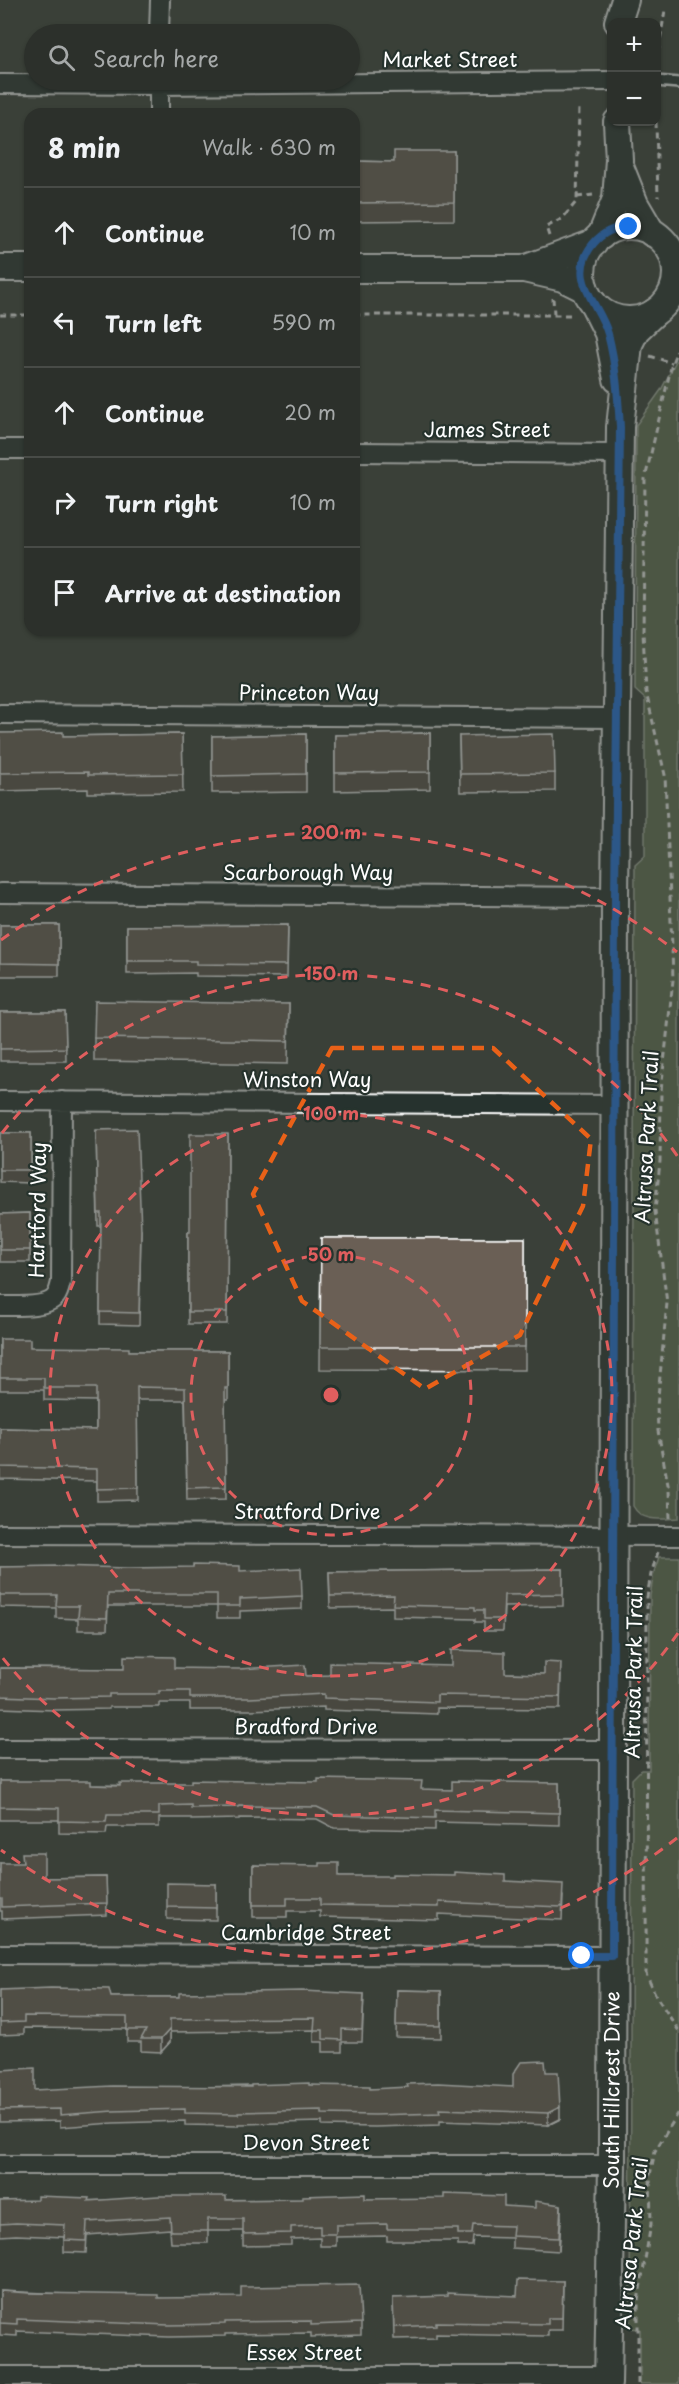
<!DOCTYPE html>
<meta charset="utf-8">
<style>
body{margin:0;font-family:"Playpen Sans",sans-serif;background:#383c37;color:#f1f3f6}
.controls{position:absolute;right:18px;top:18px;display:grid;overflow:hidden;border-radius:12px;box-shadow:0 2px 4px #0004}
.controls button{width:54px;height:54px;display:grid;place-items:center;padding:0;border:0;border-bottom:2px solid #484b47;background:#2c302b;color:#f1f3f6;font:30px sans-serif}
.stop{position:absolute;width:18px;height:18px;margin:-14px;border:4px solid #1a73e8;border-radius:50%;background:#fff}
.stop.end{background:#1a73e8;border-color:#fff;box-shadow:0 2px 6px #0008}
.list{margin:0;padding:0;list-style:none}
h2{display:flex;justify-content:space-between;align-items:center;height:78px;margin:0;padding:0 24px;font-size:26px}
h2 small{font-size:20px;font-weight:400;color:#a6a9a9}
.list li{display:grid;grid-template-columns:39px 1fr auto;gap:18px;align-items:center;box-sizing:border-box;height:90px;padding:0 24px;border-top:2px solid #484b47}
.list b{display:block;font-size:22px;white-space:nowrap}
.list em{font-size:20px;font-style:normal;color:#a6a9a9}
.icon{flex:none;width:33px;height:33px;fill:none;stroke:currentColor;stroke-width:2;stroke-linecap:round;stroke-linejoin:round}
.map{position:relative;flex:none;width:679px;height:2384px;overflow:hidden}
.search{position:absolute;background:#2c302b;box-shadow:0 2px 4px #0004;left:24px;top:24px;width:336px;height:66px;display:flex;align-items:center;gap:15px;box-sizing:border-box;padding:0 21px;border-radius:33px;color:#a6a9a9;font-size:22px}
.panel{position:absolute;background:#2c302b;box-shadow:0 2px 4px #0004;left:24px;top:108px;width:336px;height:528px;border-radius:18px}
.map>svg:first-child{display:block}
</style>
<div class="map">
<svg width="679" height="2384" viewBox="0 0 679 2384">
<rect width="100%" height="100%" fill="#3a4039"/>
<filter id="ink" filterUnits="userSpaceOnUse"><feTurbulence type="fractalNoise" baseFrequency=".0167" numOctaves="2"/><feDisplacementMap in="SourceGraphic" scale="12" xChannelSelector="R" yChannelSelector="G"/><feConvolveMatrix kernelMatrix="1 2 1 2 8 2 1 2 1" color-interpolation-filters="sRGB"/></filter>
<g filter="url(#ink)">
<path fill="#627152" stroke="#b0b8a8" stroke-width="1.5" d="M679,355V1518C662,1519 642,1523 633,1506L635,865L645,856V699L635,690L636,425L661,390Z
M659,1557H679V2384H640V2329L630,2328L632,1779L641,1770H649L650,1596L654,1572Z"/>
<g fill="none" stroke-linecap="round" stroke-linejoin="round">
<g stroke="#fff" stroke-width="14">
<path id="lane" d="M656,81L679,83"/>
</g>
<g stroke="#fff" stroke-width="22">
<path id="street" d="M159,34L160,0
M0,84L159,85L612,81
M159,114V80
M0,449H30
M354,452L620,454
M0,714L617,718
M0,893L615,897
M0,1101L615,1105
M0,1306C14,1306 48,1308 56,1296C59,1292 60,1286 61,1282L62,1101
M0,1534L679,1536
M0,1749L612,1750
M0,1954L612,1956
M0,2165H612
M0,2376H608"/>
</g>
<g stroke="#fff" stroke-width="30">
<g id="secondary">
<path d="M618,22L625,0"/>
<path d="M621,169L635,204L652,233"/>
<circle cx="629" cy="273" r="47"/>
<path d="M601,236L616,199L619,160L617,122"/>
<path d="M0,268H30"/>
<path d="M354,269H524L563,278L585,289"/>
<path d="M524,269L594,243"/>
<path d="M593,303L608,333L617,379"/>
<path id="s1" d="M608,2384L612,2165L615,897L620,427L629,344L636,330L655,312"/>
</g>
</g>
<path stroke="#fff" stroke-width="3" stroke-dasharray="6 4.5" stroke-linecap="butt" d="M657,59L665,10
M656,122L658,197
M577,197L593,195
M549,236L546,227L562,219L577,201L579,107
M553,298L554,314
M0,315H30
M354,315H574
M650,356L672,363
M670,1518L669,1490L658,1431L657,1407L667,1303L655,1211L660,1161L661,1091L673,980L672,947L665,775L646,692L643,632L645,479L672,363L679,345
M658,1552L651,1574L647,1597L646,1974L656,1996L679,2031
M638,2384V2301L651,2224L650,2175L655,2151L679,2112"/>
<use href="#lane" stroke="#26332d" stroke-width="9"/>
<use href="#street" stroke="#26332d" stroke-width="18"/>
<use href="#secondary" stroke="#26332d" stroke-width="26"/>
</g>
<path fill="#5b5249" stroke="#fff" stroke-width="1.5" d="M454,151V220L354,221V161L394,162Z
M0,733L63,736L182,734L183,792L88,793V789L0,791Z
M430,733V789L335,791V735Z
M306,734V792L212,793V736Z
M459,736L555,773V791L460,792Z
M0,925H59V976H0Z
M288,925L287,977L196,976V973L127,974V926Z
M289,1004L288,1064L94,1061V1038Z
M0,1012H65L66,1061H0Z
M96,1130L141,1230L139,1325L100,1324L101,1226H98Z
M0,1133H31V1183L0,1182Z
M228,1134L227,1324H188V1232H190Z
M30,1213V1262H0V1214Z
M321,1238H525V1370L320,1369Z
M0,1339L30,1347L129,1351H228V1400H225L226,1499L187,1500L185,1400H137L138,1500L97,1501V1481L0,1479V1428L96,1430V1401L44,1400V1390H0Z
M0,1567L240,1571L302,1596V1609L240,1611V1618H217V1606H108L107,1630H78V1619L56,1618V1608L0,1607Z
M563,1569V1606L504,1607L503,1631H484V1622H475V1619L393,1617V1607L330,1608L329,1572Z
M0,1668L124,1669L174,1668L306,1676L505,1673L561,1675L560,1709L437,1708V1714L324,1710V1707L250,1710H190V1703H159V1707H109V1709L54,1710L0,1708Z
M0,1781L91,1785L452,1790L559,1783V1825L435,1822V1830L334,1828L317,1819L239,1818V1819L191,1820V1818H159V1827H107L106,1834L59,1833V1820H0Z
M0,1863L44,1878L106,1877L107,1915L2,1919V1911H0Z
M253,1865L339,1876L505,1881L563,1896L562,1920L439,1914V1920L320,1917V1911H287V1917H253Z
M216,1884V1920L167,1919V1907Z
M0,1990L111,1997H179L364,1994L362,2042H342V2052H323V2042H314V2030L170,2032V2042L161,2052L141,2051V2042H127V2029L24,2028V2034L0,2035Z
M397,1990L441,1991V2038L396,2037Z
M0,2070L35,2090L309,2085L370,2089L513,2087L546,2072L560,2119L548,2125L440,2121V2125L375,2127L322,2126V2122L238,2124V2126L185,2125V2121L113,2123L60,2127V2121L0,2122Z
M365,2199L504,2206L561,2217L559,2251L512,2248V2238L473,2237L472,2246H458V2241H387V2236L336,2237V2246H320V2238L291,2239V2245L243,2246V2231H208V2243H171L170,2229L87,2235L86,2253L64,2252V2237L16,2235L0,2236V2201Z
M563,2281L562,2330H548V2336L436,2334V2338L394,2339L393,2298L517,2296Z
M0,2291L158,2298L361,2323V2335L311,2337V2333L225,2334V2336L169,2337L17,2331V2336L0,2335Z"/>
<path fill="#4a423c" stroke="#fff" stroke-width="1.5" d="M170,2029V2042L161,2052V2039Z
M560,2107V2119L548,2125V2113Z
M561,2205V2217L559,2251V2238Z"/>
<path fill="#6a5f55" stroke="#fff" stroke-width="1.5" d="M394,151H454V202L354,203V161L394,162Z
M63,732V736L182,734L183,774L88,775V772L0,773V733Z
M430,733V772L335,773V735Z
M306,734V774L212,776V736Z
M554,734L555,773L460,774L459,736Z
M0,925H59V964L0,963Z
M288,925L287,965L196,964V961H127V926Z
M95,1001L289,1004L288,1041L94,1038Z
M0,1012H65L66,1048L0,1049Z
M137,1129L141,1230L139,1313L100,1312L101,1213H98L96,1130Z
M0,1133H31V1170H0Z
M190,1134H228L227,1312H188V1232H190Z
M30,1213V1250H0V1214Z
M321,1238H525V1347H320Z
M0,1339H30V1347L129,1348V1351H228V1388H225L226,1487L187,1488L185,1388L137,1387L138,1488L97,1489V1469L0,1467V1428L96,1430V1388H44V1378H0Z
M193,1565L240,1566V1571L301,1568L302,1596L240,1599V1606H217V1594H108L107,1618L78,1617L79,1606H56L57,1595H0V1567L57,1566L128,1568L193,1567Z
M563,1569V1594L504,1595L503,1619H484V1610H475V1607L393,1605L394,1595L330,1596L329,1572Z
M451,1650L505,1652V1673L544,1674V1662L561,1663L560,1697L437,1695V1702L324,1698V1694L250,1698H190V1691H159V1694H109V1697L54,1698L0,1696V1668L124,1669V1656L174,1657V1668L239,1669L305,1665L306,1676L330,1675V1663L451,1666Z
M318,1779L422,1781L421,1789L452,1790V1781L559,1783V1813L435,1810V1818L334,1815L317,1807L239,1806V1807L191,1808V1805L159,1806V1815H107L106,1822L59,1821V1808L0,1807V1781H91V1785L120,1786V1783H191V1780L318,1782Z
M22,1853H44V1878L106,1877L107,1903L2,1907V1899H0V1863H23Z
M320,1863H339V1876H393V1874L454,1875V1872L505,1875V1881L563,1884L562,1907L439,1902V1907L320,1905V1898H287V1905H253V1865L320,1866Z
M167,1883L216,1884V1908L167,1907Z
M51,1988L109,1989L111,1997H179V1993L302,1991L364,1994L362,2030L342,2029V2040L323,2039V2030H314L315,2018L170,2019V2029L161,2039H141L146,2030H127V2017L24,2016V2022L0,2023V1990Z
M397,1990L441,1991V2026L396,2025Z
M545,2061L546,2072H558L560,2107L548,2113L439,2109L440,2113L375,2115L322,2114V2110L238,2112V2114L185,2113V2109L113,2111L60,2115V2109L0,2110V2070L35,2068V2090L112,2086L251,2087V2085L309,2083V2085L370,2086V2089L408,2087L407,2084L438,2083L513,2087V2074L521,2062Z
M365,2194V2199L444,2198V2194L504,2196V2206L535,2208V2201L561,2205L559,2238L512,2236L513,2226L473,2225L472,2234H458V2229H387V2224L336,2225V2234H320V2226L291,2227V2233L243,2234V2219H208V2231H171L170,2217L87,2222L86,2241L64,2240L65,2225L16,2223L0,2224V2201L37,2200V2196L89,2198L88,2201L158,2196H226V2200L303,2199V2196Z
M518,2280L563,2281L562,2318H548V2324L436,2322V2325L394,2327L393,2298L447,2296V2293L517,2296Z
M359,2285L361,2323L311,2325V2321L225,2322V2324L169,2325L17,2319V2324L0,2323V2291L30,2293L158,2295V2298L241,2297V2287Z"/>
</g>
<g fill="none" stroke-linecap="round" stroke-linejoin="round" filter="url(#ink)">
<path stroke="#1a73e8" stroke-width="8" d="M582,1956H612L615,897L620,427C618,396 616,365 608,334C600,303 565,279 593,244C602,233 615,227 629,227"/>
</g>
<path d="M0 0H679V2384H0ZM332,1048H493L591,1139L583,1206L520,1335L425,1389L302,1301L253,1194Z" fill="#3a4039" fill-opacity=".55" fill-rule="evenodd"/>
<path fill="none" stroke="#e96118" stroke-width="4.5" stroke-dasharray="12 8" stroke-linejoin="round" d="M332,1048H493L591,1139L583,1206L520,1335L425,1389L302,1301L253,1194Z"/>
<g fill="none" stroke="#e05e5e" stroke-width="3" stroke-dasharray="10 8">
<circle cx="331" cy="1395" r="140"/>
<circle cx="331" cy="1395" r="281"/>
<path d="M678 1633A421 421 0 0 1 2 1657M2 1133A421 421 0 0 1 678 1157"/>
<path d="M677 1838A562 562 0 0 1 1 1850M1 940A562 562 0 0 1 677 952"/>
</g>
<g text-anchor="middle" stroke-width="4.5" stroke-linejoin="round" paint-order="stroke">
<g font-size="20" fill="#fff" stroke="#26332d">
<text x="450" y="67">Market Street</text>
<text x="487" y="437">James Street</text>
<text x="309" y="700">Princeton Way</text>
<text x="308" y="880">Scarborough Way</text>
<text x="307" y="1087">Winston Way</text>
<text transform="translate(647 1137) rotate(-87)" y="7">Altrusa Park Trail</text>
<text transform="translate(38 1210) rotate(-89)" y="7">Hartford Way</text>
<text x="307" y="1519">Stratford Drive</text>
<text transform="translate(634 1672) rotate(-89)" y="7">Altrusa Park Trail</text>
<text x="306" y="1734">Bradford Drive</text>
<text x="306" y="1940">Cambridge Street</text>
<text dy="7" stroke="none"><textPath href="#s1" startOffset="294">South Hillcrest Drive</textPath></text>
<text x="306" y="2150">Devon Street</text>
<text transform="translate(632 2243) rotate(-84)" y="7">Altrusa Park Trail</text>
<text x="304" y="2360">Essex Street</text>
</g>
</g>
<circle cx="331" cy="1395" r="9" fill="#e05e5e" stroke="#26332d" stroke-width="3"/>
<g font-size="18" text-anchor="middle" font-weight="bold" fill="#e05e5e" stroke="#26332d" stroke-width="4.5" stroke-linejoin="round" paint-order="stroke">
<text x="331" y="839">200 m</text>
<text x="331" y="980">150 m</text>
<text x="331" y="1120">100 m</text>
<text x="331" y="1261">50 m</text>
</g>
</svg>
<div class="controls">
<button>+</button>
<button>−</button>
</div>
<div class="stop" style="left:582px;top:1956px"></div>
<div class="stop end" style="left:629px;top:227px"></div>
<div class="search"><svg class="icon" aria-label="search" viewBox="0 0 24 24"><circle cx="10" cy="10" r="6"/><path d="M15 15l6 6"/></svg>Search here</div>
<section class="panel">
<h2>8 min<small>Walk · 630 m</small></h2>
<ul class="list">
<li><svg class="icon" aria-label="ahead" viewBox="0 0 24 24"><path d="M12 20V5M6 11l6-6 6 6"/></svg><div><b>Continue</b></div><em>10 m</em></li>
<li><svg class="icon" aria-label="left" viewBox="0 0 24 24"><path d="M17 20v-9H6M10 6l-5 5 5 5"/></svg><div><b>Turn left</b></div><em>590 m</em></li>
<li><svg class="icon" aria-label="ahead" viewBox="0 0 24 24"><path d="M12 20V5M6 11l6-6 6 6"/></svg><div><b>Continue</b></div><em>20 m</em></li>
<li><svg class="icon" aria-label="right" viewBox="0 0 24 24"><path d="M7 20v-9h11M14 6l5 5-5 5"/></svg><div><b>Turn right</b></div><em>10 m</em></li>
<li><svg class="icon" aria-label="arrive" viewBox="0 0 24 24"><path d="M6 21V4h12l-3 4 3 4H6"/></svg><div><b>Arrive at destination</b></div></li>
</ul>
</section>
</div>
